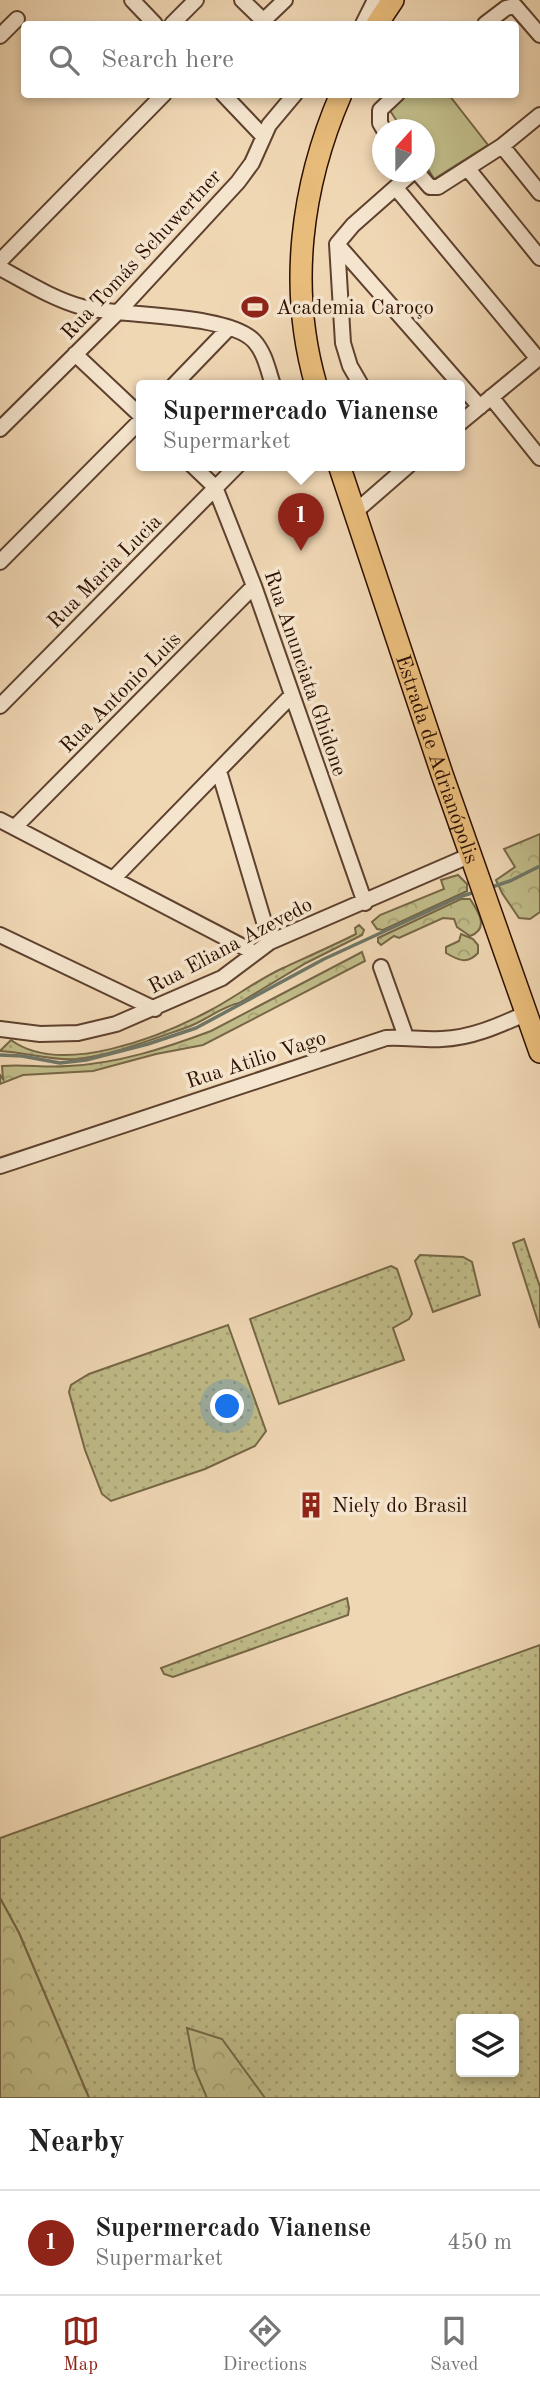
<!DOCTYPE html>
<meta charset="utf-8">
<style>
body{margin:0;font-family:"Old Standard TT",serif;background:#f6f6f6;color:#222}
.controls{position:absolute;right:21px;bottom:21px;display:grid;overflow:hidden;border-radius:7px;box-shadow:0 4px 10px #0003}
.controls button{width:63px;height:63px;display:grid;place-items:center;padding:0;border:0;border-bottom:2px solid #e0e0e0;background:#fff;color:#222;font:35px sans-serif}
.compass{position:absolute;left:372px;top:119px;width:63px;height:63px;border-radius:50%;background:#fff;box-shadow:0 4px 10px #0003;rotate:21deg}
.you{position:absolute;left:228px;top:1407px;width:24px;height:24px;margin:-18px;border:5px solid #fff;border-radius:50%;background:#1a73e8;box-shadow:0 0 0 10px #1a73e833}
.badge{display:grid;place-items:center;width:46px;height:46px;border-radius:50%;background:#8f2418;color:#fff;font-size:23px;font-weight:700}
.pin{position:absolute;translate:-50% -58px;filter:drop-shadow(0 2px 4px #0008)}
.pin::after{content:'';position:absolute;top:37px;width:24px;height:21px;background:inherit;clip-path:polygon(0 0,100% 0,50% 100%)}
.popup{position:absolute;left:136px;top:380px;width:329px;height:91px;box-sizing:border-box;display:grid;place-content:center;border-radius:7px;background:#fff;filter:drop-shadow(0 2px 5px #0005);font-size:23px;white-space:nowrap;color:#767676}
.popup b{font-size:26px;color:#222}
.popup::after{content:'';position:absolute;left:50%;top:100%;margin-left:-14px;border:14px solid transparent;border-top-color:#fff}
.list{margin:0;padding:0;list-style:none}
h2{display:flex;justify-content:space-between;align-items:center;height:91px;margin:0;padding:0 28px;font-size:30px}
h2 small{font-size:23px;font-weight:400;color:#767676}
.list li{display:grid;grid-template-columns:46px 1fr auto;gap:21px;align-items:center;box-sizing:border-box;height:105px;padding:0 28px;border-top:2px solid #e0e0e0}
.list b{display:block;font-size:26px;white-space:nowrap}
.list p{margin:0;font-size:23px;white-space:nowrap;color:#767676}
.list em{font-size:23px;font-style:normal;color:#767676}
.icon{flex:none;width:38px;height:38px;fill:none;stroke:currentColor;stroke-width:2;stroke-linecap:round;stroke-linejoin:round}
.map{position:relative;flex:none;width:540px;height:2098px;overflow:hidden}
.search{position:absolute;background:#fff;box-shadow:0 4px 10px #0003;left:21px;right:21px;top:21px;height:77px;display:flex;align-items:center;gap:18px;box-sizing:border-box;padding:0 24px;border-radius:7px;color:#767676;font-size:26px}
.sheet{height:196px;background:#fff}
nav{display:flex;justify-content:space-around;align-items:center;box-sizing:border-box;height:98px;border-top:2px solid #e0e0e0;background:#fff;font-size:19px;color:#767676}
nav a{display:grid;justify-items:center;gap:4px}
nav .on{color:#8f2418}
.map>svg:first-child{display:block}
</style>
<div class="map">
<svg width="540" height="2098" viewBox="0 0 540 2098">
<defs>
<pattern id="grass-dots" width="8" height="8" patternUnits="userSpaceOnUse" patternTransform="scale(1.75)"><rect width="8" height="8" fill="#c0bc89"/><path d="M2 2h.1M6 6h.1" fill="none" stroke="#a5a074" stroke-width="1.8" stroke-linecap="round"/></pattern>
<pattern id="forest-crowns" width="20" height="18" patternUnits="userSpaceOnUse" patternTransform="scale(1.75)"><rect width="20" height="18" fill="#c0bc89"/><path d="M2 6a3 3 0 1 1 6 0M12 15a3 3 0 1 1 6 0" fill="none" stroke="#a5a074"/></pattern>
</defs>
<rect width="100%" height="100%" fill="#f0d7b4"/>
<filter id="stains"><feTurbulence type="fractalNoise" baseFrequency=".00286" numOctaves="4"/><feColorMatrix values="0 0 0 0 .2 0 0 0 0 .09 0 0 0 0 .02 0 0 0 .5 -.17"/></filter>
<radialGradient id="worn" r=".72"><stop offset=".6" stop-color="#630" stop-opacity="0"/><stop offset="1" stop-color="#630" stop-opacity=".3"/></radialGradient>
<path fill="url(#grass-dots)" stroke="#766645" stroke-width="2" fill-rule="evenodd" d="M359,925L364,930L362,935L306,963L239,1003C220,1007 204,1022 185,1028C150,1040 113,1055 76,1059C50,1061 25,1052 0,1051L11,1040C61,1077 160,1037 209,1011C234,998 257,980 283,968C307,957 332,946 356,934L355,928Z
M524,1239L540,1287V1328L513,1243Z
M420,1255L463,1257L472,1262L480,1295L433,1312L415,1261Z
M391,1266L397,1269L412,1314L409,1319L393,1328L404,1360L279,1404L250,1319Z
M228,1325L266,1431L255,1446L205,1469L111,1501L102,1494L85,1450L69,1392L71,1385L89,1374Z
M347,1598L349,1608L348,1615L173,1677L164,1674L161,1668Z
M540,1645V2098H89L19,1933L0,1898V1838ZM461,2019H514V2072H461Z"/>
<path fill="url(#forest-crowns)" stroke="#766645" stroke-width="2" d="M540,834V912L530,919L519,918L502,893L496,880L515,867L504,849Z
M458,875L467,884V891L383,930L377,929L372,922L380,915L444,889L441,880Z
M461,899H470C478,911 490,929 470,936L457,927L454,919L443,918L399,938L394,936L381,945L378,942V938Z
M461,934L473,939L478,945V953C467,965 458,960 446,953V947L459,941Z
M362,952L365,961L203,1045L156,1054L93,1071L23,1075L0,1084V1075L3,1079L2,1066C24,1064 46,1068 68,1066C116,1064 166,1048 211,1031Z
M0,1898L19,1933L89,2098H0Z
M187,2028L222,2039L265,2098H207L195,2070Z"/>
<path fill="#c0bc89" stroke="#766645" stroke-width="2" d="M405,95H449L488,145L434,179L425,164L424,130L402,129L389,109Z"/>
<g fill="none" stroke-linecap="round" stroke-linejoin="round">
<path stroke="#6f7666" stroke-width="3.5" d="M489,888L510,881L540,866
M0,1055L22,1056L60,1063L86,1060L148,1044L196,1028L324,959L459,897L475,892"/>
<g stroke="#5e412e" stroke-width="18">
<path id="street" d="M132,0L155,24
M242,0L267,24
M263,21L285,0
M172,24L196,0
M363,24L375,0
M485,24L506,8L515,6L540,35
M0,36L17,19
M223,94L263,136
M384,130L380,123V110L397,94
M502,146L540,193
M468,169L540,258
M417,172L430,187H438L502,146L540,115
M396,188L538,359
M337,244L480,407
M0,261L164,94
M0,268C26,282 53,299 82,307C122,317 228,313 254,341C265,353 268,370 273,385
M75,354L142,417
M174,385L229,328
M361,385L350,366L343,343L337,244L353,225L413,172
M491,397L540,458
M460,423L540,357
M0,429L119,311L238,182L252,163L269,125L295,94
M192,465L215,487L254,586L365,903
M355,512L409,465
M0,562L142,419
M0,706L238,465
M219,771L270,942
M0,820L255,953
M15,827L254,586
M114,878L291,696
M0,935L155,1009
M381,967L406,1037
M0,1029L40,1034L78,1033L116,1024L222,978L270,942L471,855
M0,1166L386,1038C405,1037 423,1040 442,1039C472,1038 500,1025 527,1013"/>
</g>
<g stroke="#2d0f01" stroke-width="24">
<g id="primary">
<path d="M377,24L393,0"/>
<path d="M316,385C288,288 301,186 341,94"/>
<path id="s1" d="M339,465L442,774L540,1052"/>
</g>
</g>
<use href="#street" stroke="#f5e5ce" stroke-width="14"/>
<use href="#primary" stroke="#e8bc7a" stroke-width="21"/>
</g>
<defs>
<g id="stadium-bare" transform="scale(2.1)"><path d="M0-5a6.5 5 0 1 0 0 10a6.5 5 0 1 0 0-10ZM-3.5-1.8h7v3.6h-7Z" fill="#8f2418" stroke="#f5e5ce" stroke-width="2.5" paint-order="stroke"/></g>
<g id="building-bare" transform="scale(2.1)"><path d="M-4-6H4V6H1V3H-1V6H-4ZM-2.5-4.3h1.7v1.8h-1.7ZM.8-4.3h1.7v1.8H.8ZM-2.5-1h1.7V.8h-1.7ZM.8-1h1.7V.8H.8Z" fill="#8f2418" stroke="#f5e5ce" stroke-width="2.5" paint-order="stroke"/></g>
</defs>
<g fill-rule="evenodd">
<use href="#stadium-bare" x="255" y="307"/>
<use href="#building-bare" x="311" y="1505"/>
</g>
<g text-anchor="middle" stroke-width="7" stroke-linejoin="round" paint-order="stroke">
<g font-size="21" fill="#2d0f01" stroke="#f5e5ce">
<text transform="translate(141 254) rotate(-47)" y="7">Rua Tomás Schuwertner</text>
<text transform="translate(104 571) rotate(-45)" y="7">Rua Maria Lucia</text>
<text transform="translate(306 673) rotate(71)" y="7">Rua Anunciata Ghidone</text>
<text transform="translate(120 692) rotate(-45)" y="7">Rua Antonio Luis</text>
<text dy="7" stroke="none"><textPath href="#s1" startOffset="310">Estrada de Adrianópolis</textPath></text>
<text transform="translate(230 945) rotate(-28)" y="7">Rua Eliana Azevedo</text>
<text transform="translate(256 1059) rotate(-18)" y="7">Rua Atilio Vago</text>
</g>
<g font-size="21" fill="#2d0f01" stroke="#f5e5ce" text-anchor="start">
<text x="276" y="314">Academia Caroço</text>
<text x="332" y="1512">Niely do Brasil</text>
</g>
</g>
<rect width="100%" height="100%" filter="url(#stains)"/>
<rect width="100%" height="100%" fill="url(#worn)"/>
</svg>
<div class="controls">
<button><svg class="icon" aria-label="layers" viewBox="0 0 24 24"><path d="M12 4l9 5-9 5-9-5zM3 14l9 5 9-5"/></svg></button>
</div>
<svg class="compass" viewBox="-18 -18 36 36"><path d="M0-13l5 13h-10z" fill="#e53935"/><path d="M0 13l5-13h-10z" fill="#767676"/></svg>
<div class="you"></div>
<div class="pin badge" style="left:301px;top:551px">1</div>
<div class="popup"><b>Supermercado Vianense</b>Supermarket</div>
<div class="search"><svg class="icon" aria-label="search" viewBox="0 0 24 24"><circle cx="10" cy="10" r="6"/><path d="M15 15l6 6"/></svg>Search here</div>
</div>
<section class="sheet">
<h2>Nearby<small></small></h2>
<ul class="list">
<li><span class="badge">1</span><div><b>Supermercado Vianense</b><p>Supermarket</p></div><em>450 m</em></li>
</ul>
</section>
<nav>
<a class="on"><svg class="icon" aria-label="map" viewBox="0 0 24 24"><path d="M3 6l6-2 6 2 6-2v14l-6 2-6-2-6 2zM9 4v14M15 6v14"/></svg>Map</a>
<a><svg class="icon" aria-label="directions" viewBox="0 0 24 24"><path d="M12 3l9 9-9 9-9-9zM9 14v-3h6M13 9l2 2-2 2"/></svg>Directions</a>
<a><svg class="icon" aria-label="saved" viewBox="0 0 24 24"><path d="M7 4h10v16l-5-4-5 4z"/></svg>Saved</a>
</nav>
